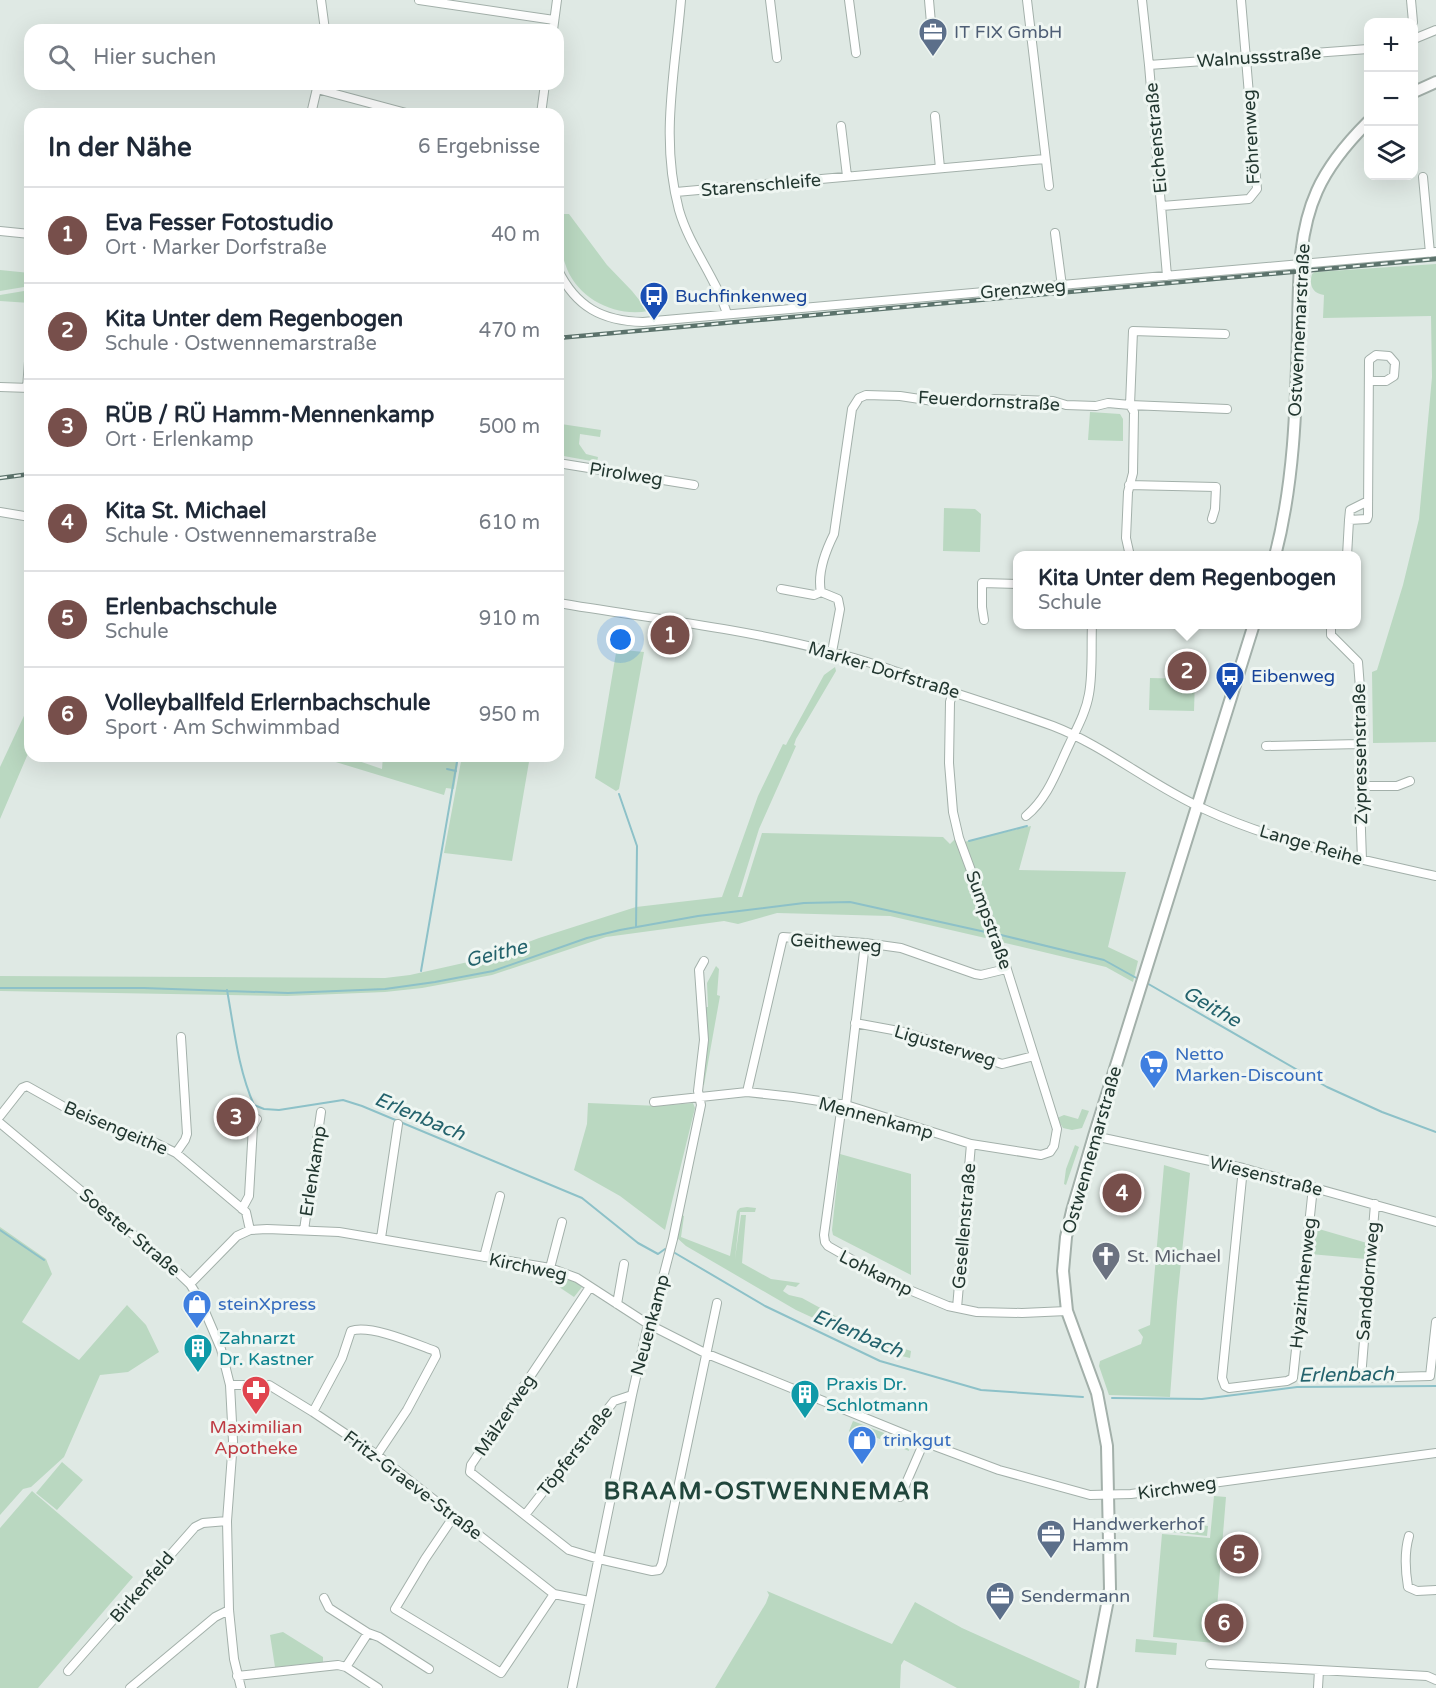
<!DOCTYPE html>
<html lang="de">
<meta charset="utf-8">
<style>
body{margin:0;font-family:"Varela Round",sans-serif;background:#f6f6f7;color:#1f2937}
.controls{position:absolute;right:18px;top:18px;display:grid;overflow:hidden;border-radius:12px;box-shadow:0 6px 24px #0002}
.controls button{width:54px;height:54px;display:grid;place-items:center;padding:0;border:0;border-bottom:2px solid #e0e1e3;background:#fff;color:#1f2937;font:30px sans-serif}
.you{position:absolute;left:621px;top:640px;width:21px;height:21px;margin:-15px;border:4px solid #fff;border-radius:50%;background:#1a73e8;box-shadow:0 0 0 9px #1a73e833}
.badge{display:grid;place-items:center;width:39px;height:39px;border-radius:50%;background:#774f4b;color:#fff;font-size:20px;font-weight:700}
.pin{position:absolute;translate:-50% -50%;border:3px solid #fff;box-shadow:0 2px 6px #0006}
.popup{position:absolute;left:1013px;top:551px;width:348px;height:78px;box-sizing:border-box;display:grid;place-content:center;border-radius:12px;background:#fff;filter:drop-shadow(0 2px 4px #0005);font-size:20px;white-space:nowrap;color:#747a83}
.popup b{font-size:22px;color:#1f2937}
.popup::after{content:'';position:absolute;left:50%;top:100%;margin-left:-12px;border:12px solid transparent;border-top-color:#fff}
.list{margin:0;padding:0;list-style:none}
h2{display:flex;justify-content:space-between;align-items:center;height:78px;margin:0;padding:0 24px;font-size:26px}
h2 small{font-size:20px;font-weight:400;color:#747a83}
.list li{display:grid;grid-template-columns:39px 1fr auto;gap:18px;align-items:center;box-sizing:border-box;height:96px;padding:0 24px;border-top:2px solid #e0e1e3}
.list b{display:block;font-size:22px;white-space:nowrap}
.list p{margin:0;font-size:20px;white-space:nowrap;color:#747a83}
.list em{font-size:20px;font-style:normal;color:#747a83}
.icon{flex:none;width:33px;height:33px;fill:none;stroke:currentColor;stroke-width:2;stroke-linecap:round;stroke-linejoin:round}
.map{position:relative;flex:none;width:1436px;height:1688px;overflow:hidden}
.search{position:absolute;background:#fff;box-shadow:0 6px 24px #0002;left:24px;top:24px;width:540px;height:66px;display:flex;align-items:center;gap:15px;box-sizing:border-box;padding:0 21px;border-radius:18px;color:#747a83;font-size:22px}
.panel{position:absolute;background:#fff;box-shadow:0 6px 24px #0002;left:24px;top:108px;width:540px;height:654px;border-radius:18px}
.map>svg:first-child{display:block}
</style>
<div class="map">
<svg width="1436" height="1688" viewBox="0 0 1436 1688">
<rect width="100%" height="100%" fill="#dfe9e4"/>
<path fill="#bad8c1" d="M558,214H569L607,265L632,291L648,311C616,317 580,300 567,269C560,251 558,233 558,214Z
M1436,264V742L1373,743L1372,672L1377,670L1403,585L1419,519L1432,377L1431,316L1323,318L1324,295C1312,293 1309,285 1312,274L1315,272Z
M0,270L30,273V286L0,291Z
M30,290V303L0,301V295Z
M1090,412L1120,414L1123,419V441L1088,440Z
M561,424L601,430L600,437L580,434L579,444L586,454L598,457L597,462L558,455Z
M944,508L975,509L981,514L980,552L943,551Z
M620,629L627,631L624,650L644,652L619,789L616,791L595,778Z
M835,667L836,671L796,739L794,745L796,746L759,829L738,897H742L762,833L943,837L950,844L955,839L994,940L890,916L777,913L738,924L724,921L606,937L492,975L422,988L385,992L287,996L0,991V976L385,978L410,975L486,958L539,938L636,907L722,897L758,796L783,744L786,745L788,741L824,675Z
M1150,678L1195,679L1194,711L1149,710Z
M30,703V749L0,819V767Z
M316,756H344L382,769L383,756H459L454,789L446,788L444,795Z
M462,756H530L512,861L444,853Z
M1031,826L1019,870L1126,872L1108,947L1138,961L1133,982L1106,967L1001,942L964,842Z
M716,966L719,969L717,995L720,996L704,1085H701L705,1007H708L707,983Z
M588,1103L659,1106L693,1103L695,1108L665,1230L620,1196L574,1170L587,1124Z
M1082,1109L1089,1111L1082,1128L1072,1130L1063,1128L1057,1118L1064,1115L1078,1119Z
M1075,1145L1079,1147L1066,1185L1064,1184L1066,1169Z
M840,1154L911,1174V1275L833,1235L832,1230Z
M1164,1165L1190,1173L1177,1302L1170,1397L1109,1395L1099,1366L1100,1361L1141,1344L1143,1337L1138,1330L1150,1325Z
M747,1207L756,1208L755,1212H740L735,1259L741,1215H746L742,1263L771,1279L800,1283L796,1287L787,1285L783,1291L789,1295L802,1298L870,1335L869,1337L911,1351L910,1358L889,1353L796,1310L686,1246L676,1237L679,1214L684,1216L681,1237L730,1256L737,1211L740,1208Z
M0,1227L46,1259L52,1274L22,1322L79,1360L127,1305L146,1325L159,1352L128,1372L100,1375L64,1457L31,1487L23,1489L0,1515Z
M1312,1227L1367,1243L1366,1259L1310,1254Z
M529,1267L551,1273L553,1270L577,1282L582,1287L574,1297Z
M853,1421L892,1436L891,1438C899,1441 908,1438 909,1451L853,1428L851,1433L849,1431Z
M62,1462L83,1480L57,1510L36,1493Z
M32,1491L133,1577L38,1688H0V1528Z
M1214,1496L1226,1497L1217,1608L1232,1609L1231,1638H1217V1615L1214,1643L1153,1637L1162,1534L1210,1538Z
M1163,1522L1208,1526L1207,1536L1162,1531Z
M767,1591L892,1644L915,1602L962,1628L1080,1681L1079,1688H957L904,1660L901,1665L900,1688H715L766,1603L769,1595Z
M283,1632L323,1657V1662L275,1667L270,1635Z
M1136,1639L1177,1643L1176,1655L1135,1652Z"/>
<g fill="none" stroke-linecap="round" stroke-linejoin="round">
<path stroke="#8dc1c8" stroke-width="2" d="M447,769L456,771
M619,794L637,846L636,927
M969,841L1027,826
M1001,935L1104,960L1140,980
M421,971L458,756
M1145,982L1327,1087L1382,1112L1436,1132
M0,988H144L288,993L385,989L435,982L493,971L587,938L620,930L698,916L804,903L850,902L990,933
M227,990C234,1028 238,1069 254,1105L264,1109L279,1110L343,1100L362,1106L582,1198L638,1243L658,1254L665,1249
M0,1230L44,1260
M675,1253L765,1306L880,1361L981,1390L1083,1397
M1112,1398L1202,1399L1297,1387L1436,1386"/>
<g stroke="#a3b0aa" stroke-width="10">
<path id="minor" d="M321,0L325,30
M419,0L554,20
M681,0C675,72 660,139 679,210C690,248 716,277 727,314
M770,0L777,58
M849,0L856,53
M929,0L933,46
M1027,0L1049,186
M1142,0L1149,65L1167,276
M1411,0L1413,22
M553,30L557,0
M1414,39L1436,30
M1149,65L1368,49
M317,89L410,114
M311,114L318,84
M541,114L545,84
M935,116L940,168
M841,126L847,176
M1423,177L1430,253
M676,192L1045,159
M1162,206L1249,199L1257,189L1241,0
M0,231L30,234
M1055,233L1062,286
M558,270C576,307 602,321 643,322L1436,252
M1225,334L1133,331L1130,405L1227,409
M0,387L30,388
M27,388L30,348
M558,463L694,485
M1129,485L1216,487L1215,509L1212,519
M0,512L30,517
M1349,520L1350,510L1368,501
M1347,556L1349,520L1367,519L1368,516L1369,360L1376,355L1389,356L1395,363L1394,376L1386,381H1370
M781,589L814,595L821,592
M558,603C648,618 740,628 828,651C870,661 911,677 952,692C986,703 1020,714 1053,726C1105,746 1152,786 1204,809C1277,843 1358,859 1436,876
M984,620L982,607V583L1018,584
M1331,624V635L1358,662L1362,714L1359,722L1363,786L1360,802L1362,860
M832,652L840,609L838,599L821,592C817,573 826,550 834,534L852,409L859,398L866,395L900,396L933,401L988,402L994,399L1053,401L1066,405L1096,406L1108,403L1130,405L1134,412L1133,473L1128,492L1126,538L1130,556
M1266,746L1360,744
M1363,786H1397L1410,781
M1026,816C1048,798 1057,770 1069,745C1077,728 1086,712 1089,694C1093,672 1091,647 1092,624
M855,1023L904,1032L1002,1064L1034,1056
M747,1092L783,937L865,943L901,948L975,974L981,975L1006,969
M654,1102L747,1092L793,1097L846,1105L971,1144L1041,1155L1050,1152L1054,1146L1057,1129L1004,960L959,838L953,812L949,763L950,702L953,692
M842,1104L824,1235L825,1242L828,1246L895,1284L948,1306L977,1312L1022,1313L1067,1311
M846,1105L865,943
M0,1116L22,1088L27,1086L84,1118L156,1143L176,1153L246,1212L250,1230
M0,1123L171,1266L190,1284L200,1300L221,1349L230,1385L233,1441L227,1521L229,1610L234,1659L241,1688
M1094,1136L1243,1168L1436,1222
M176,1153L185,1140L187,1134L181,1037
M1243,1168L1222,1378L1225,1386L1229,1388L1287,1381L1293,1378L1313,1187
M1375,1204L1361,1378L1430,1376L1436,1322
M242,1209L249,1196L253,1126L257,1119
M304,1230L321,1112
M381,1238L398,1124
M484,1257L500,1196
M550,1268L562,1222
M190,1284L237,1236L250,1230L267,1229L339,1232L550,1268L577,1278L648,1324L705,1353L924,1442L999,1470L1090,1495L1131,1494L1436,1453
M590,1287L471,1465L470,1472L569,1550L599,1559L652,1571L659,1570L662,1564L717,1303
M617,1304L624,1264
M957,1308L971,1144
M230,1385H269L313,1412L377,1455L554,1594L589,1601
M313,1412L342,1358L351,1331C370,1324 416,1344 435,1351L436,1356L407,1410L377,1455
M900,1497L924,1442
M525,1515L614,1401L632,1395
M454,1516L425,1559L395,1609L501,1673L554,1594
M1409,1536C1404,1553 1405,1569 1408,1587L1417,1591L1436,1590
M324,1598L329,1608L368,1633
M1210,1664L1427,1676L1436,1680
M346,1667L378,1688
M68,1671L195,1527L203,1523L227,1521
M237,1676L338,1665L346,1667L368,1633L379,1637L429,1669
M130,1688L215,1617L229,1610
M572,1688L632,1395L648,1324L656,1304L673,1239L701,1105L698,1091L704,1040L699,970L704,961
M1318,1688L1319,1670"/>
</g>
<g stroke="#a3b0aa" stroke-width="14">
<path id="tertiary" d="M1414,92L1436,82
M1275,556C1294,483 1296,409 1298,334C1299,287 1297,235 1317,191C1329,164 1348,142 1368,122
M1091,1688L1110,1589L1107,1446L1097,1393L1067,1311L1063,1271L1066,1237L1072,1211L1094,1136L1254,624"/>
</g>
<use href="#minor" stroke="#fff" stroke-width="8"/>
<use href="#tertiary" stroke="#fff" stroke-width="10"/>
<g stroke="#5c736c" stroke-width="4.5">
<path id="rail" d="M558,338L1436,259
M0,478L30,474"/>
</g>
<use href="#rail" stroke="#eff6f2" stroke-width="2" stroke-dasharray="7" stroke-linecap="butt"/>
</g>
<defs>
<g id="office-pin" transform="scale(1.5)"><path d="M0 17L-7.5 6A9.5 9.5 0 1 1 7.5 6Z" fill="#5c6f8a" stroke="#eff6f2"/><path d="M-6-3h4V-5.5h4V-3h4V5H-6ZM-1-4.5V-3h2v-1.5ZM-6 0V1H6V0Z" fill="#fff"/></g>
<g id="bus-pin" transform="scale(1.5)"><path d="M0 17L-7.5 6A9.5 9.5 0 1 1 7.5 6Z" fill="#1a4fb4" stroke="#eff6f2"/><path d="M-5-6H5V4H4V6H2V4H-2V6H-4V4H-5ZM-3.5-4V0h7V-4ZM-3.5 1.2v1.5H-2V1.2ZM2 1.2v1.5H3.5V1.2Z" fill="#fff"/></g>
<g id="supermarket-pin" transform="scale(1.5)"><path d="M0 17L-7.5 6A9.5 9.5 0 1 1 7.5 6Z" fill="#3f7fe0" stroke="#eff6f2"/><path d="M-6-5.5h2.5l.6 2H6L4.5 2H-2.5L-4.4-4H-6ZM-1.5 3.2a1.3 1.3 0 1 0 .1 0ZM3 3.2a1.3 1.3 0 1 0 .1 0Z" fill="#fff"/></g>
<g id="church-pin" transform="scale(1.5)"><path d="M0 17L-7.5 6A9.5 9.5 0 1 1 7.5 6Z" fill="#6b7280" stroke="#eff6f2"/><path d="M-1.2-6h2.4v3.5h3.3v2.4h-3.3V6h-2.4V-.1h-3.3v-2.4h3.3Z" fill="#fff"/></g>
<g id="shop-pin" transform="scale(1.5)"><path d="M0 17L-7.5 6A9.5 9.5 0 1 1 7.5 6Z" fill="#3f7fe0" stroke="#eff6f2"/><path d="M-5-2.5h2.3a2.7 3.5 0 0 1 5.4 0H5L5.5 6h-11ZM-1.5-2.5h3a1.5 2.3 0 0 0-3 0Z" fill="#fff"/></g>
<g id="building-pin" transform="scale(1.5)"><path d="M0 17L-7.5 6A9.5 9.5 0 1 1 7.5 6Z" fill="#0f9aa8" stroke="#eff6f2"/><path d="M-4-6H4V6H1V3H-1V6H-4ZM-2.5-4.3h1.7v1.8h-1.7ZM.8-4.3h1.7v1.8H.8ZM-2.5-1h1.7V.8h-1.7ZM.8-1h1.7V.8H.8Z" fill="#fff"/></g>
<g id="pharmacy-pin" transform="scale(1.5)"><path d="M0 17L-7.5 6A9.5 9.5 0 1 1 7.5 6Z" fill="#e0444e" stroke="#eff6f2"/><path d="M-2-6h4v4h4v4h-4v4h-4v-4h-4v-4h4Z" fill="#fff"/></g>
</defs>
<g fill-rule="evenodd">
<use href="#office-pin" x="933" y="32"/>
<use href="#bus-pin" x="654" y="296"/>
<use href="#bus-pin" x="1230" y="676"/>
<use href="#supermarket-pin" x="1154" y="1064"/>
<use href="#church-pin" x="1106" y="1256"/>
<use href="#shop-pin" x="197" y="1304"/>
<use href="#building-pin" x="198" y="1348"/>
<use href="#pharmacy-pin" x="256" y="1390"/>
<use href="#building-pin" x="805" y="1394"/>
<use href="#shop-pin" x="862" y="1440"/>
<use href="#office-pin" x="1051" y="1534"/>
<use href="#office-pin" x="1000" y="1596"/>
</g>
<g text-anchor="middle" stroke-width="6" stroke-linejoin="round" paint-order="stroke">
<g font-size="18" fill="#4e5e75" stroke="#eff6f2" text-anchor="start">
<text x="954" y="38">IT FIX GmbH</text>
<text x="1072" y="1530">Handwerkerhof<tspan x="1072" dy="21">Hamm</tspan></text>
<text x="1021" y="1602">Sendermann</text>
</g>
<g font-size="18" fill="#223730" stroke="#eff6f2">
<text transform="translate(1259 57) rotate(-4)" y="6">Walnussstraße</text>
<text transform="translate(1251 137) rotate(-93)" y="6">Föhrenweg</text>
<text transform="translate(1156 138) rotate(-95)" y="6">Eichenstraße</text>
<text transform="translate(761 185) rotate(-5)" y="6">Starenschleife</text>
<text transform="translate(1023 289) rotate(-5)" y="6">Grenzweg</text>
<text transform="translate(1299 330) rotate(-87)" y="6">Ostwennemarstraße</text>
<text transform="translate(989 401) rotate(3)" y="6">Feuerdornstraße</text>
<text transform="translate(626 474) rotate(9)" y="6">Pirolweg</text>
<text transform="translate(884 670) rotate(17)" y="6">Marker Dorfstraße</text>
<text transform="translate(1360 754) rotate(-91)" y="6">Zypressenstraße</text>
<text transform="translate(1311 845) rotate(16)" y="6">Lange Reihe</text>
<text transform="translate(989 920) rotate(70)" y="6">Sumpstraße</text>
<text transform="translate(836 943) rotate(4)" y="6">Geitheweg</text>
<text transform="translate(945 1046) rotate(17)" y="6">Ligusterweg</text>
<text transform="translate(876 1118) rotate(15)" y="6">Mennenkamp</text>
<text transform="translate(116 1128) rotate(23)" y="6">Beisengeithe</text>
<text transform="translate(1092 1150) rotate(-74)" y="6">Ostwennemarstraße</text>
<text transform="translate(313 1171) rotate(-81)" y="6">Erlenkamp</text>
<text transform="translate(1266 1176) rotate(14)" y="6">Wiesenstraße</text>
<text transform="translate(964 1226) rotate(-85)" y="6">Gesellenstraße</text>
<text transform="translate(130 1232) rotate(40)" y="6">Soester Straße</text>
<text transform="translate(528 1267) rotate(12)" y="6">Kirchweg</text>
<text transform="translate(876 1273) rotate(27)" y="6">Lohkamp</text>
<text transform="translate(1368 1281) rotate(-85)" y="6">Sanddornweg</text>
<text transform="translate(1303 1283) rotate(-84)" y="6">Hyazinthenweg</text>
<text transform="translate(650 1325) rotate(-75)" y="6">Neuenkamp</text>
<text transform="translate(505 1415) rotate(-56)" y="6">Mälzerweg</text>
<text transform="translate(575 1451) rotate(-52)" y="6">Töpferstraße</text>
<text transform="translate(413 1485) rotate(37)" y="6">Fritz-Graeve-Straße</text>
<text transform="translate(1177 1488) rotate(-8)" y="6">Kirchweg</text>
<text transform="translate(142 1587) rotate(-49)" y="6">Birkenfeld</text>
</g>
<g font-size="18" fill="#164399" stroke="#eff6f2" text-anchor="start">
<text x="675" y="302">Buchfinkenweg</text>
<text x="1251" y="682">Eibenweg</text>
</g>
<g font-size="18" fill="#366cbe" stroke="#eff6f2" text-anchor="start">
<text x="1175" y="1060">Netto<tspan x="1175" dy="21">Marken-Discount</tspan></text>
<text x="218" y="1310">steinXpress</text>
<text x="883" y="1446">trinkgut</text>
</g>
<g font-size="18" fill="#5b616d" stroke="#eff6f2" text-anchor="start">
<text x="1127" y="1262">St. Michael</text>
</g>
<g font-size="18" fill="#0d838f" stroke="#eff6f2" text-anchor="start">
<text x="219" y="1344">Zahnarzt<tspan x="219" dy="21">Dr. Kastner</tspan></text>
<text x="826" y="1390">Praxis Dr.<tspan x="826" dy="21">Schlotmann</tspan></text>
</g>
<g font-size="18" fill="#be3a42" stroke="#eff6f2">
<text x="256" y="1433">Maximilian<tspan x="256" dy="21">Apotheke</tspan></text>
</g>
<g font-size="20" font-style="italic" fill="#23626c" stroke="#eff6f2">
<text transform="translate(496 953) rotate(-14)" y="7">Geithe</text>
<text transform="translate(1212 1006) rotate(30)" y="7">Geithe</text>
<text transform="translate(420 1116) rotate(23)" y="7">Erlenbach</text>
<text transform="translate(858 1333) rotate(23)" y="7">Erlenbach</text>
<text transform="translate(1346 1374) rotate(-1)" y="7">Erlenbach</text>
</g>
<g font-size="24" font-weight="bold" letter-spacing="1.5" fill="#21463c" stroke="#eff6f2">
<text x="767" y="1499">BRAAM-OSTWENNEMAR</text>
</g>
</g>
</svg>
<div class="controls">
<button>+</button>
<button>−</button>
<button><svg class="icon" aria-label="layers" viewBox="0 0 24 24"><path d="M12 4l9 5-9 5-9-5zM3 14l9 5 9-5"/></svg></button>
</div>
<div class="you"></div>
<div class="pin badge" style="left:670px;top:635px">1</div>
<div class="pin badge" style="left:1187px;top:671px">2</div>
<div class="popup"><b>Kita Unter dem Regenbogen</b>Schule</div>
<div class="pin badge" style="left:236px;top:1117px">3</div>
<div class="pin badge" style="left:1122px;top:1193px">4</div>
<div class="pin badge" style="left:1239px;top:1554px">5</div>
<div class="pin badge" style="left:1224px;top:1623px">6</div>
<div class="search"><svg class="icon" aria-label="search" viewBox="0 0 24 24"><circle cx="10" cy="10" r="6"/><path d="M15 15l6 6"/></svg>Hier suchen</div>
<section class="panel">
<h2>In der Nähe<small>6 Ergebnisse</small></h2>
<ul class="list">
<li><span class="badge">1</span><div><b>Eva Fesser Fotostudio</b><p>Ort · Marker Dorfstraße</p></div><em>40 m</em></li>
<li><span class="badge">2</span><div><b>Kita Unter dem Regenbogen</b><p>Schule · Ostwennemarstraße</p></div><em>470 m</em></li>
<li><span class="badge">3</span><div><b>RÜB / RÜ Hamm-Mennenkamp</b><p>Ort · Erlenkamp</p></div><em>500 m</em></li>
<li><span class="badge">4</span><div><b>Kita St. Michael</b><p>Schule · Ostwennemarstraße</p></div><em>610 m</em></li>
<li><span class="badge">5</span><div><b>Erlenbachschule</b><p>Schule</p></div><em>910 m</em></li>
<li><span class="badge">6</span><div><b>Volleyballfeld Erlernbachschule</b><p>Sport · Am Schwimmbad</p></div><em>950 m</em></li>
</ul>
</section>
</div>
